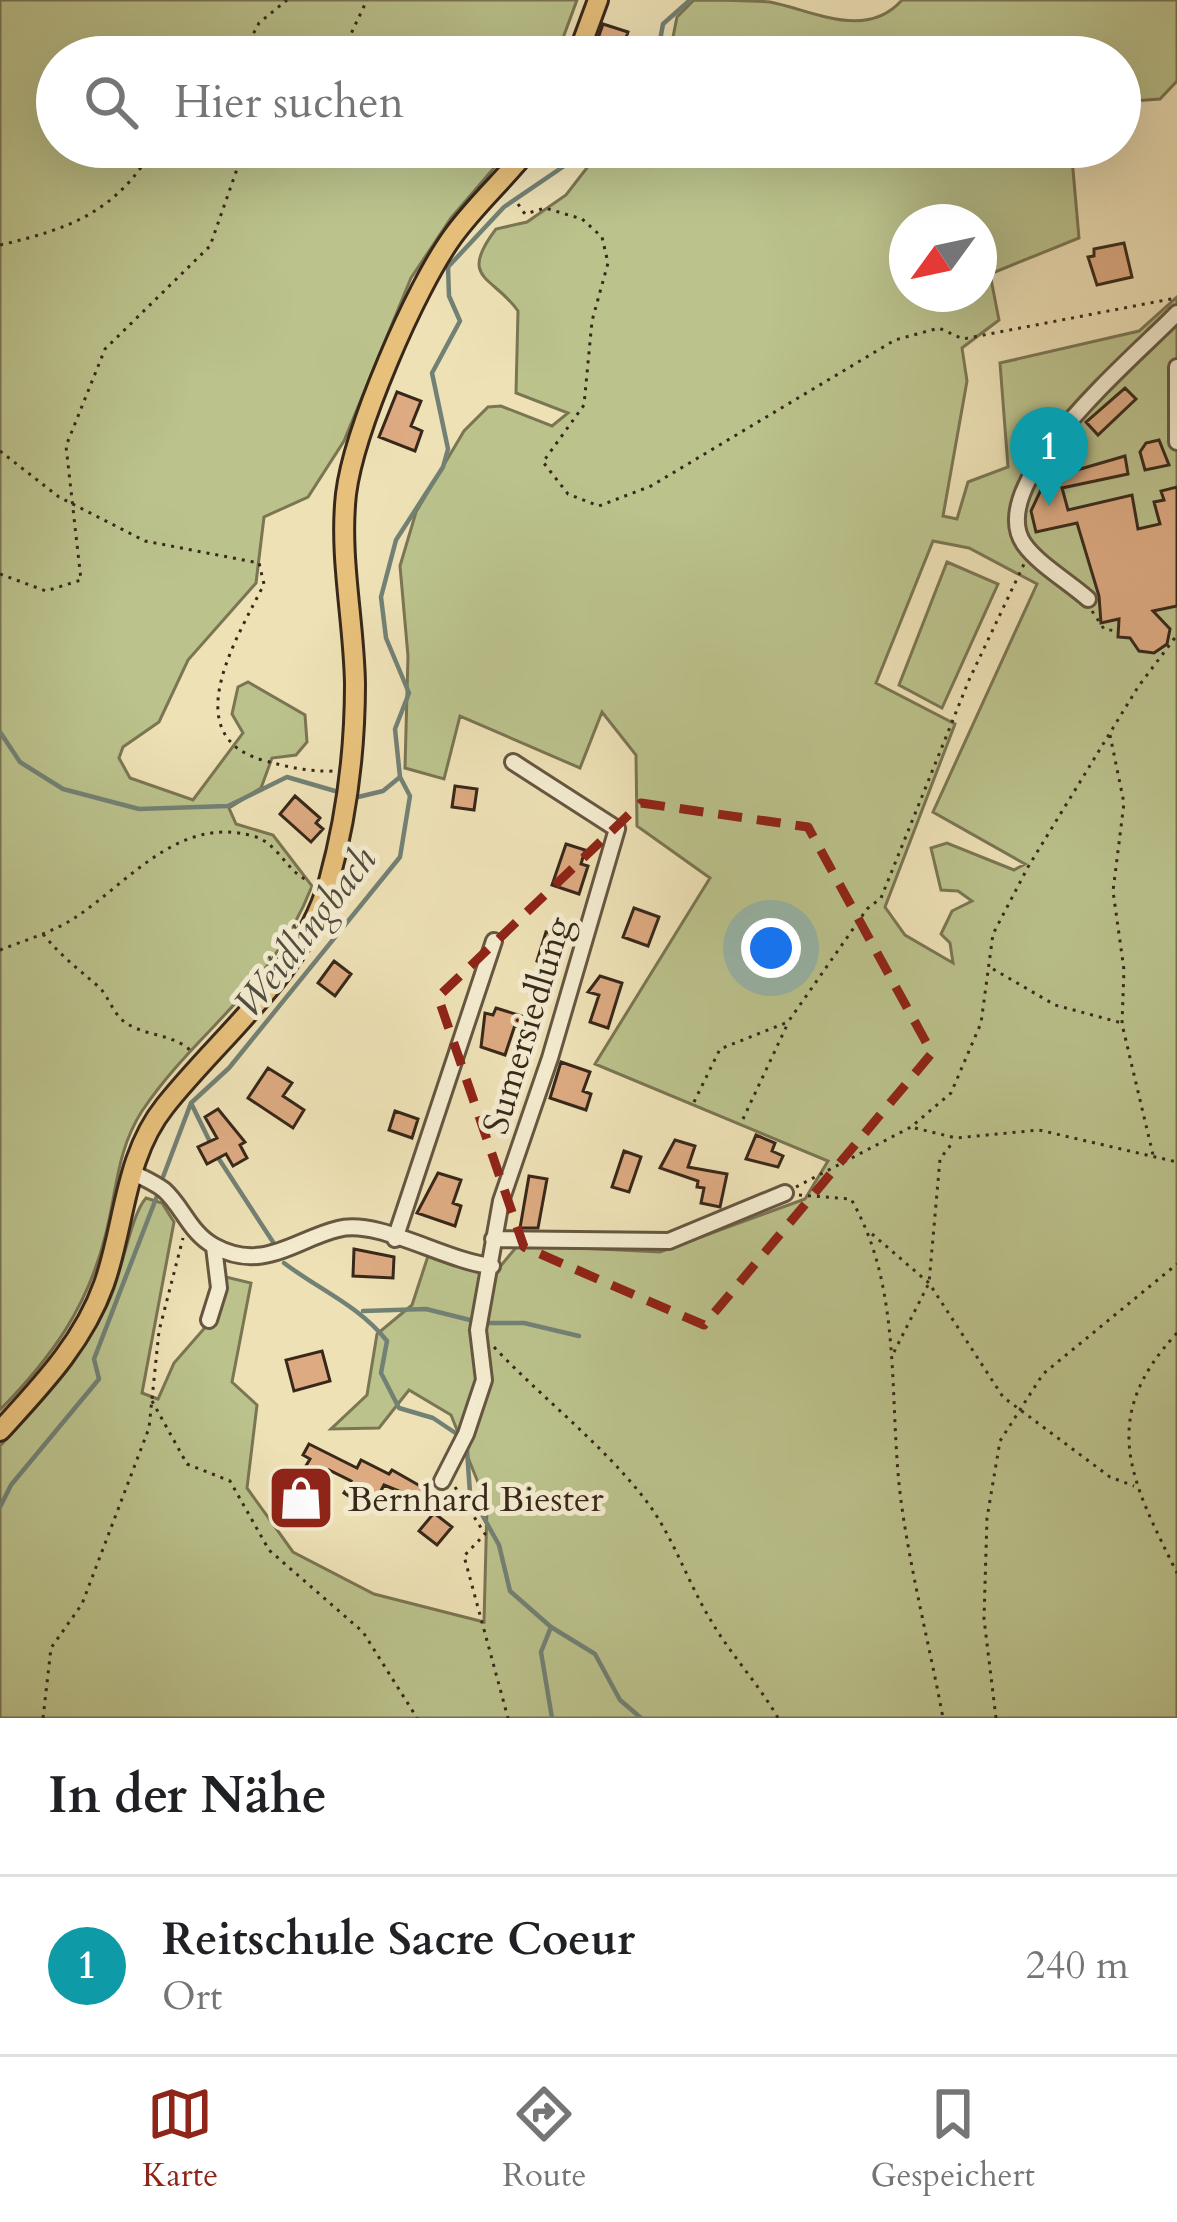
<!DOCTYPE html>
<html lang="de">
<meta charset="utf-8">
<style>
body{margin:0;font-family:Cardo,serif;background:#f2f2f2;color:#202124}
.compass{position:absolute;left:889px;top:204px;width:108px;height:108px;border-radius:50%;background:#fff;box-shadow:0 12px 48px #0002;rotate:237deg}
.you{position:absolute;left:771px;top:948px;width:42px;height:42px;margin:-30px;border:9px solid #fff;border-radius:50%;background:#1a73e8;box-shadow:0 0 0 18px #1a73e833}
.badge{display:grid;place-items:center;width:78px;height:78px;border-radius:50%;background:#8f2418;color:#fff;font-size:39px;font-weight:700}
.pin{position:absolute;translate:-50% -99px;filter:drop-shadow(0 3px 6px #0008)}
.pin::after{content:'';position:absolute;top:63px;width:42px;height:36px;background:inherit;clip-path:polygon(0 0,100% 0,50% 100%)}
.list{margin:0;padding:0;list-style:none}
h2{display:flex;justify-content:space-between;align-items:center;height:156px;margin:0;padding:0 48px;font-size:51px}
h2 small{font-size:39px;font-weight:400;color:#757577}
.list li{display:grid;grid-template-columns:78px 1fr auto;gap:36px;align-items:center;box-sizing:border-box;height:180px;padding:0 48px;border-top:3px solid #e0e0e0}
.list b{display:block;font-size:45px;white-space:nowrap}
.list p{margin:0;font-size:39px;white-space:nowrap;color:#757577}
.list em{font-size:39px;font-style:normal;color:#757577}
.icon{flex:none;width:66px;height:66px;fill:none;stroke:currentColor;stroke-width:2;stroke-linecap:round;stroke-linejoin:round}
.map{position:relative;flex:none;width:1177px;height:1718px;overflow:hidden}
.search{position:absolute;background:#fff;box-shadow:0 12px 48px #0002;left:36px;right:36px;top:36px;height:132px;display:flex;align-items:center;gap:30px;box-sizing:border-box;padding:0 42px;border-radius:66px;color:#757577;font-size:45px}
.sheet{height:336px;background:#fff}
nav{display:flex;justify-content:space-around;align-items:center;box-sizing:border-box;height:168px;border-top:3px solid #e0e0e0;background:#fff;font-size:33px;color:#757577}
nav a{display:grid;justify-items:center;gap:6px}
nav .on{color:#8f2418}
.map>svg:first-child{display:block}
</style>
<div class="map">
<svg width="1177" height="1718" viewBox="0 0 1177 1718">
<rect width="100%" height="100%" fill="#eee1b6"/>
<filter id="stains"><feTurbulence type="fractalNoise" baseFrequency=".00167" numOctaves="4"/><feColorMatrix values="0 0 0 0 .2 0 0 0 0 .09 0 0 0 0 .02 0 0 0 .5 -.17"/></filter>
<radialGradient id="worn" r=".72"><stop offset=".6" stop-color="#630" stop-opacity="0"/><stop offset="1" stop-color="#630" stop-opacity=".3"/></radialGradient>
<path fill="#bbc28c" stroke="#7a7553" stroke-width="3" fill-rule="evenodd" d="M0,0H577L556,57H57V147H512L451,218L411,278L344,441L308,497L264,517L256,583L188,660L159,722L123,747L119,758L130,778L193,800L243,733L232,714L238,687L248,682L305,715L307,742L296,755L272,758L261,788L229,808L236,824L273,835L312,886C272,989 198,1028 142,1111C117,1150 117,1189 106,1233C88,1307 52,1357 0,1410Z
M694,0C719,0 745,0 770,2C812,10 866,41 902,0H1177V81L1160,99L1120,102V57H669L677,17Z
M603,147H1071L1079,238L990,274L999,320L962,348L967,381L943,516L957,519L968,482L1008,467L1000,363L1139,331L1177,297V1718H0V1446C41,1402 82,1358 108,1303C122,1275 130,1216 146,1198L162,1203L174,1222L142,1393L158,1399L174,1363L209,1323L226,1277L251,1283L232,1382L257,1405L247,1488L293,1552L374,1594L484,1622L487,1505L451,1415L409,1390L379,1428L331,1429L367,1395L377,1334L412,1305L428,1256L494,1274L518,1245L660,1252L805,1199L828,1161L595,1064L710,878L637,826L636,755L602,712L580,768L460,716L444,779L405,768L408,656L400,566L416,512L464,431L488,407L501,406L552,426L568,413L516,393L518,311C494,276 457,280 496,229L527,222L566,195ZM907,222H979V294H907ZM933,541L969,548L1037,584L933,812L1025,864L1014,870L947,843L931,848L941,890L958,891L972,901L952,911L941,934L950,943L953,963L905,935L885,907L955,724L876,683Z
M947,562L998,584L942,708L899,685Z"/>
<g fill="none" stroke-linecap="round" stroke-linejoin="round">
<path stroke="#728175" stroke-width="4.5" d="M657,57L663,24L690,0
M0,732L20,762L63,789L139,809L228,806L287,777L335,791
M358,797L383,791L400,777
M191,1103L212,1146
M217,1156L273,1242
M163,1177L191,1103L229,1068L400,857L410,796L400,777L395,729L409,693L386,638L381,597L396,540L443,467L448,449L432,373L460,321L449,296L448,267L504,207L592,147
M284,1263C321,1291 358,1305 387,1341L381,1373L399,1408L433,1418L457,1434
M363,1311L426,1309L470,1320
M486,1323H524L579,1336
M467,1450L470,1493L499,1545L510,1591L551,1627L595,1654L620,1700L641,1718
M0,1507L11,1485L99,1379L94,1359L157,1196
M551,1627L541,1652L552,1718"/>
</g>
<path fill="#ddaa81" stroke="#38281a" stroke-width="3" d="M603,24L628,32L620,55L595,47Z
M1124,243L1132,277L1097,285L1088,257L1094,256V249Z
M1125,388L1136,399L1098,435L1086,422Z
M397,392L421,401L411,426L422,431L415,451L379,437Z
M1159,440L1169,465L1145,470L1140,452L1146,443Z
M1125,456L1128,474L1062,488L1068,510L1132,495L1138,529L1160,524L1154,502L1164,500L1161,491L1177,487V606L1153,611L1170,629L1167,644L1154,653L1139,651L1130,638L1118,637L1119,619L1101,623L1099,596L1077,523L1036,532L1031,511L1046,479Z
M455,786L477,789L474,810L452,807Z
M295,796L320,818L316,823L323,829L311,842L280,814Z
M566,844L585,850L581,864L588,866L579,894L552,885Z
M634,908L659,917L648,946L623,937Z
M546,932L567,939L558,968L537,961Z
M334,961L351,974L335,996L318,983Z
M600,976L622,983L608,1028L590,1022L599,995L588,992Z
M496,1008L525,1017L522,1028L515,1025L505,1055L481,1047L485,1013L493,1015Z
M561,1062L590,1072L583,1091L591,1094L586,1110L550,1098Z
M268,1068L292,1083L283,1096L304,1110L293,1128L248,1098Z
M218,1109L245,1142L240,1145L247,1158L233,1166L226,1154L207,1164L198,1147L217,1138L205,1117Z
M395,1111L418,1119L412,1138L389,1130Z
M756,1135L775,1143L772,1151L783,1156L778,1167L746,1159Z
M675,1140L695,1146L688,1167L727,1174L720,1207L701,1203L704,1188L697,1187L698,1181L660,1168Z
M624,1151L641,1157L629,1192L612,1187Z
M438,1173L461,1180L453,1203L461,1206L455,1226L417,1213Z
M529,1176L547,1179L538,1228H520Z
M354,1249L394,1257L393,1278L353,1276Z
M322,1351L330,1381L294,1391L286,1360Z
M309,1444L357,1468L361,1460L389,1474L392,1470L429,1491L423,1501L384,1485L371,1510L344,1493L351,1481L329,1470L306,1512L292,1504L309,1472L304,1469L310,1459L303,1455Z
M434,1513L452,1527L437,1545L419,1531Z"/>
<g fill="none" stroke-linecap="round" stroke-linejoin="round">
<g stroke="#665641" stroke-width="20">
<path id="minor" d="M1177,367V442
M1088,599C1069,582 1038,564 1024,544C982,483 1138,354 1177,313
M131,1172C142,1177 155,1183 164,1190C183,1207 190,1233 214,1246C263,1273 296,1239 338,1229C378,1218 447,1262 492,1266
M395,1239L494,941
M493,1239L669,1241L785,1193
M209,1320L219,1288L214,1247
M442,1481L466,1434L484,1380L478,1330L501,1201L550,1058L617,829L513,762"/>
</g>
<g stroke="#38281a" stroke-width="24">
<path id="major" d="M577,57L598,0
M0,1431C41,1386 83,1343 104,1284C125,1225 124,1157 165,1106C222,1034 303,973 329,881C346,819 355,749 355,684C354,621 339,557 346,494C354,430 415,288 453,236C476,204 506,178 530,147"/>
</g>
<path stroke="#38281a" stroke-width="3" stroke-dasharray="3 6" stroke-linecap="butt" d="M241,57L259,23L287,0
M340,57L367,0
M518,204L525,214L545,208L582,219L602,237L608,263L592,321L584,405L543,462L568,494L599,506L651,486L895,340L939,328L963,339L1176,298
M0,245C69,229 117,212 154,147
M0,451L59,497L145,541L259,563L264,584C239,635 175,734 262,760C288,767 308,772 336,771
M0,574L46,591L81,580L66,446L105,349L210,246L237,169L260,147
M1092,611L1104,629L1116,631
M1110,735L1124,803L1113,891L1124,970L1122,1024L1154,1159
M43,934C60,955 78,969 99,987C108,996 112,1010 121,1019C141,1037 170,1032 190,1050
M0,950C25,940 54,932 76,917C129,882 179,815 253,836C279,843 286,872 309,881
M993,969L1055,1005L1122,1023
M694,1102L720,1049L788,1022L867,909L881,898L969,680L1024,564
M743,1119L788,1023
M915,1128L956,1138L1039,1130L1177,1162
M796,1187L911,1127L951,1093L981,1023L993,934L1028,867L1138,687L1177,635
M799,1195L851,1199C905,1292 887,1405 902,1508C912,1578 930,1648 943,1718
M872,1234L929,1283L1003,1397L1110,1477L1134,1486
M1177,1333C1097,1419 1131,1480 1177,1573
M494,1347C543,1399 599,1441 644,1498C673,1535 686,1579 710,1619C730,1654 758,1683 778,1718
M894,1352L929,1283L940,1159L953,1142
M152,1401L187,1464L230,1481L269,1550L363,1632L417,1718
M455,1487L485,1534L464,1556L508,1718
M43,1718L51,1648L82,1604L149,1428L159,1331L183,1238
M996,1718L984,1619L987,1518L1000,1441L1043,1374L1177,1264"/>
<use href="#minor" stroke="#f4ecd0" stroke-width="14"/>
<use href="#major" stroke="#e7c07b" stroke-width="18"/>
</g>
<path fill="none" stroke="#8f2418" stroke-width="9" stroke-dasharray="24 15" stroke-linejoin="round" d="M641,803L808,827L932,1053L704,1325L524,1247L438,997Z"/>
<defs>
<g id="shop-square" transform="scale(3.45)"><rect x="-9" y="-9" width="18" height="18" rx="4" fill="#8f2418" stroke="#f4ecd0"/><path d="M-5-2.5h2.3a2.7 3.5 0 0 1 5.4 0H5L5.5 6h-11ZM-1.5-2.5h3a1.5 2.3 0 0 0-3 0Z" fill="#fff"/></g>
</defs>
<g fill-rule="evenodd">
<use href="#shop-square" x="301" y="1498"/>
</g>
<g text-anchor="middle" stroke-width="10" stroke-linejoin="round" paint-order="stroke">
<g font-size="36" fill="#38281a" stroke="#f4ecd0">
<text transform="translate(526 1025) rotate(-73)" y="13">Sumersiedlung</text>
</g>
<g font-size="36" fill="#38281a" stroke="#f4ecd0" text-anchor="start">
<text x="348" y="1511">Bernhard Biester</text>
</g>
<g font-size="39" font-style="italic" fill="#504d40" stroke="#f4ecd0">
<text transform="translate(304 931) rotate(-52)" y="14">Weidlingbach</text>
</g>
</g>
<rect width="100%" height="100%" filter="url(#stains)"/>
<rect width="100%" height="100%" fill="url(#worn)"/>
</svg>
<svg class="compass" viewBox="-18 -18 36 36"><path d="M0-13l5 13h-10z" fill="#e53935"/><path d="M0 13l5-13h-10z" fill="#757577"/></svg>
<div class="you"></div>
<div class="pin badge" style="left:1049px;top:506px;background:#0f9aa8">1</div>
<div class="search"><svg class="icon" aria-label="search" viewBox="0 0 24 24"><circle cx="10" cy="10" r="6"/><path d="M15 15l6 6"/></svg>Hier suchen</div>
</div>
<section class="sheet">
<h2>In der Nähe<small></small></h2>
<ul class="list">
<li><span class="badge" style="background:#0f9aa8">1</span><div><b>Reitschule Sacre Coeur</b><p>Ort</p></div><em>240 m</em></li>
</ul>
</section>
<nav>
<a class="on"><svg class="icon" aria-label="map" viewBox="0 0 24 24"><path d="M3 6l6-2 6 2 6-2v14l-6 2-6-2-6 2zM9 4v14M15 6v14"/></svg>Karte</a>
<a><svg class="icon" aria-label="directions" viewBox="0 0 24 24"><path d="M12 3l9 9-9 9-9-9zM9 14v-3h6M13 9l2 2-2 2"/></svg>Route</a>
<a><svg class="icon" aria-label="saved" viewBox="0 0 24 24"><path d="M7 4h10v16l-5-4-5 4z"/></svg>Gespeichert</a>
</nav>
